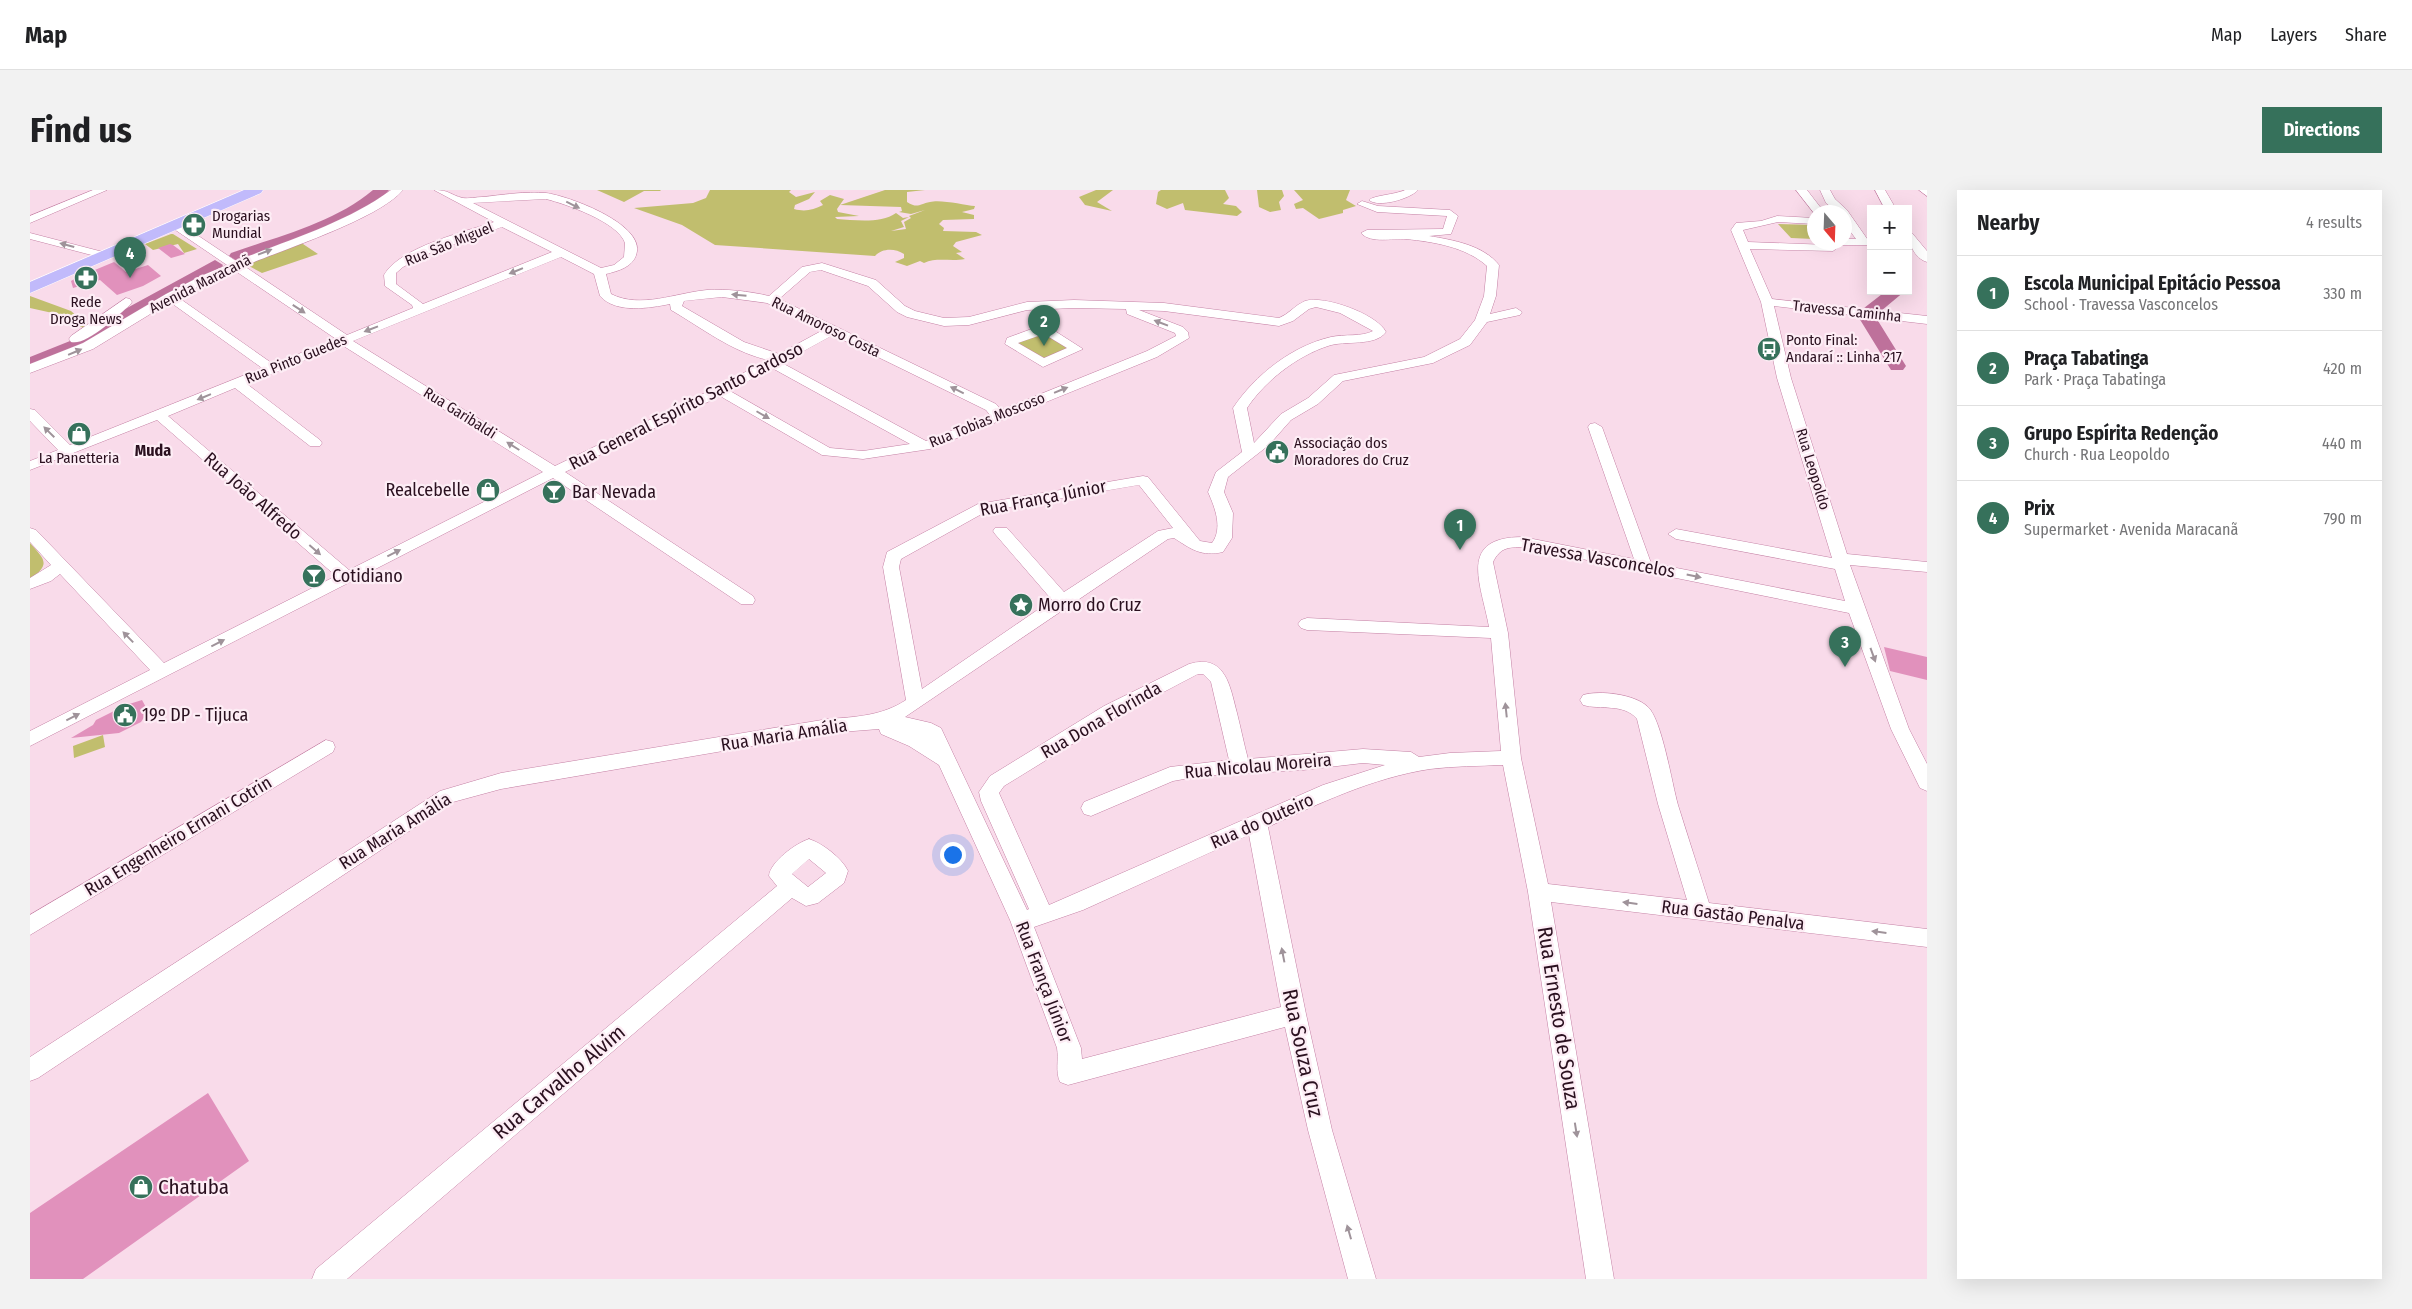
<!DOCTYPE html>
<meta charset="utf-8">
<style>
body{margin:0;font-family:"Fira Sans Condensed",sans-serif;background:#f2f2f2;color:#202124}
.controls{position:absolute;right:15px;top:15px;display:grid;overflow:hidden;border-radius:0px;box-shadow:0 5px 20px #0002}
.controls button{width:45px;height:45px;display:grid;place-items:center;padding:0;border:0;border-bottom:1px solid #e0e0e0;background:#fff;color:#202124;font:25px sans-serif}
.compass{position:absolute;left:1777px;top:15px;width:45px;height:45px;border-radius:50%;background:#fff;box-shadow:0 5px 20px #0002;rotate:161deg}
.you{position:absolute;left:922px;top:664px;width:18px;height:18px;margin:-12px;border:4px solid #fff;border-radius:50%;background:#1a73e8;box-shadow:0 0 0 8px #1a73e833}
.badge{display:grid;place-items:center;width:32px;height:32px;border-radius:50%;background:#36715b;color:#fff;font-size:16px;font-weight:700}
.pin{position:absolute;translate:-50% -41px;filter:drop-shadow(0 1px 2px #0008)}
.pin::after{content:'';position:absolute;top:26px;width:18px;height:15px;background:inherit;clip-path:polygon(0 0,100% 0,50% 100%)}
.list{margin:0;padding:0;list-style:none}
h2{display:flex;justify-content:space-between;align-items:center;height:65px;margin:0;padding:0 20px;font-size:21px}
h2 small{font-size:16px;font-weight:400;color:#757577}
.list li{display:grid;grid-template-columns:32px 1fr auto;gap:15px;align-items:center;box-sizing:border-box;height:75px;padding:0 20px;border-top:1px solid #e0e0e0}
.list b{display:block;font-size:19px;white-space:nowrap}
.list p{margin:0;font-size:16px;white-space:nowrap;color:#757577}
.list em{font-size:16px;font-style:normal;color:#757577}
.map{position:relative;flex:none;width:1897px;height:1089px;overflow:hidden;border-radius:0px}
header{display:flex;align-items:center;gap:30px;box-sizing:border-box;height:70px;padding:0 25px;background:#fff;border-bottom:1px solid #e0e0e0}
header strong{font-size:24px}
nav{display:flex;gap:28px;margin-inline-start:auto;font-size:18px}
.intro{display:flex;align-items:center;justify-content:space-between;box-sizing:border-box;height:120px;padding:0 30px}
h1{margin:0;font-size:35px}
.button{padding:12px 22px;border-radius:0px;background:#36715b;color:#fff;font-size:18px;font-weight:700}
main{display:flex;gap:30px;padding:0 30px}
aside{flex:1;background:#fff;border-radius:0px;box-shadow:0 5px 20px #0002}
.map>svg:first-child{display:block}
</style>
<header>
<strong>Map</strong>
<nav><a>Map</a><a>Layers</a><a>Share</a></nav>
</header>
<div class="intro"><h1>Find us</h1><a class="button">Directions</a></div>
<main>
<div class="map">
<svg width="1897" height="1089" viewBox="0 0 1897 1089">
<rect width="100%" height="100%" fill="#f9dbea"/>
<path fill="#c1be6e" d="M567,0H630L631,1H614L594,12Z
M680,0H761L759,2L766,7L785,2L779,9L765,15L764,19C775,22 783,20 793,15L790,11L800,5L814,9L807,19L808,22L829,26L805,27L807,29C824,30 851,34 866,23L873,28L879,27L871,31L874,37L861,41L876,39L874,32L881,28L879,26L895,20L881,24L869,22L872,21L871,17L810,15L855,0H895L877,2V12C888,19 889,14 900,12C910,9 934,15 945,16L944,19L932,22L944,25V29L913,30L909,34L914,38L913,41L946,42L952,45L926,52L923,56L932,62L926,63L935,69C921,72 907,67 894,73L890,71L877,76L865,72L874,68V64C865,58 852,58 845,66L685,55L652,35L604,18L663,13L676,8Z
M1066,0H1083L1067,12L1082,21L1055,15L1049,7Z
M1131,0H1195L1199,8L1193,14L1206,16L1212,22L1207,26L1155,20L1153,13L1137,19L1126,14L1128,2Z
M1227,0H1252L1254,6L1249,12L1251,20L1240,22L1229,17Z
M1264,0H1320L1316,10L1326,16L1313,20V23L1289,29L1273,18L1266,19L1264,14L1273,10Z
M1748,34L1784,35V49L1761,48Z
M141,44H143L167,59L154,63L148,54L123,60L115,54Z
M270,52L288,64L232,83L219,76L222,71Z
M0,106L41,121L57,135L53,138L27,124L0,118Z
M1012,141L1045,159L1015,173L983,152Z
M0,353C15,370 21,374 0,389Z
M73,545L75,557L44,568L43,556Z"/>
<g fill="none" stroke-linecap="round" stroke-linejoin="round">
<path fill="#be719b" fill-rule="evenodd" d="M343,0H359C336,33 251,56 213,69L207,71L199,66L201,63C249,46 304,33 343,0Z
M185,70L193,75L191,78L98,132L67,153L0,179V167L55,145L86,124Z
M1856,101H1875L1845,126L1876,176L1873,180H1861L1829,128L1834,118Z"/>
</g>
<path fill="#e191bc" d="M140,54L143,55L155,64L141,68L128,58Z
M84,72L96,82L118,75L131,86L113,96L87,105L70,90L43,98L41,91L46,88L44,86L58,80L60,82Z
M1854,457L1897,467V490L1860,481Z
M112,510L118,521L111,532L89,543L41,548L63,535L66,530L96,515Z
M178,903L219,971L53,1089H0V1023Z"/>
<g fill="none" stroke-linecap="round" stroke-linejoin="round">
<g stroke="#c480a4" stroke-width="1">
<path id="minor" d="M63,0H77L0,33V26Z
M361,0H373C349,29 252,60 214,76L317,145L383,118L382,115L355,96L354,85C370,57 434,42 464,32L404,0C420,0 420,5 433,8C438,9 446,7 452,7C472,5 496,1 516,3C539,6 611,33 607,61C605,77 588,81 576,84L581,104C611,119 645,103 677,100C697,99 718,101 739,106L772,77L792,73L846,90L875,116L885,121L914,128L939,127L997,112L1044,110L1134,113L1249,128C1259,124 1265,115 1275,111C1294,105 1347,124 1356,142C1345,157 1315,150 1298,156C1267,166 1235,191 1217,218L1224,253L1251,224L1278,208L1304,185L1394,167L1430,149L1445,130L1454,106L1457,76C1436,57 1404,52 1376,49C1363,48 1341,54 1331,43L1337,40L1413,39L1417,26L1347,22L1327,14L1332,11L1348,16L1420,20L1428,26L1421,44L1399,46C1423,50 1453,55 1469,75L1466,106L1460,124L1486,118L1492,122L1490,125L1457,132L1440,155L1403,173L1313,191L1288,214L1261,230L1239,255L1198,287L1194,302L1203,323L1202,348L1193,362C1171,367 1161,359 1144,348L1138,349L875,527L901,533L911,538L997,720L999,719L951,611L949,602L960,586L1074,516L1159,474C1196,463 1200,497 1207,523C1211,539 1214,554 1218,569L1333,559L1381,562L1389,567L1420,563L1471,561L1461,448L1277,440L1271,438L1268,434L1271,430L1277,428L1459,437C1451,393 1427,347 1493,347L1604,369L1558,237L1560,234L1565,233L1572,237L1621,373L1815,411L1805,379L1646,349L1638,344L1646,339L1802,368L1747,188L1731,112L1701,40L1706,33L1731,31L1747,26L1784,28V34L1748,32L1713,40L1718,52L1799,55L1798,52H1814V49H1826L1814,33V22H1807L1796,13L1790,0H1800L1805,9L1817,20L1840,53L1838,55H1811L1803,61L1720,59L1742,109L1897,126V134L1744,116L1761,188L1817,364L1897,372V382L1820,375L1879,539L1897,574V601L1890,598L1861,539L1819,423L1493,357C1478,357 1470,358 1463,372L1478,443L1491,568L1518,694L1657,710L1628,614L1607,529C1594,513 1570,520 1553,515L1550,510L1553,505C1569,500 1605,504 1618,517C1632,530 1642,594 1648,615C1658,648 1669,680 1679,713L1897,739V757L1521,712L1584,1089H1556L1498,702L1473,575C1449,576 1424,576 1400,579C1342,588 1290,613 1238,637L1276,824L1302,940L1346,1089H1318L1278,940L1255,837L1038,895L1030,892C1025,881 1029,870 1027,858L980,730L909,575L879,556L851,544L849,539L798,543L471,599L423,612L8,888L0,891V867L410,601L471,583L798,529C825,527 852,526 876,510L853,377L857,362L948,314L1113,286L1118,287L1170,351L1182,353C1193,338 1185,318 1178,302L1186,282L1212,262L1203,218C1225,185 1262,156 1301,147C1314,144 1332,147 1343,141L1310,123L1286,117L1279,119L1263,131L1249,136L1134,121L1109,120L1153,137L1158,142L1159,148L1127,167L900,259L833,269L792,265L690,206L535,282L723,406L725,410L723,414H711L523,288L0,556V541L120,480L30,384L21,391L0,399V388L21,375L0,352V338L6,340L134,473L306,386L127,230L0,280V271L28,260L0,231V219L5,220L40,255L232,178L140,112L63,159L0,183V174L53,153L136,104L171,86L197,75L141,37V33H149L206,71C258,50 316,33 361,0ZM516,9C536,14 588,32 595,53L594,67L584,75L571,78L443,13ZM472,37L522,62L393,114L366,94V83L373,77L400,63ZM531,67L564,84L570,106C586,124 620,118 640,114L641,120C672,138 702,162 738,170L685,198L525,276L323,151ZM204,80L306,149L243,174L149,108L179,90ZM791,80L838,96L867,122L877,127L914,136L939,135L997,120L1044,118L1096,119L1097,124L1145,143L1146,146L1117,161L971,220L966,214L749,109L780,82ZM692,107L737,113L793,140L749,164L714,152L652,116L654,111ZM803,145L956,220L960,225L896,251L752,173ZM312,155L513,282L319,380L138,226L205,198L280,256H290L292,253L290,250L217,194ZM742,178L880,254L833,261L800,258L700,201ZM1109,295L1143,338L1128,341L1034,402L977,338H965L963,341L965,344L1022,410L892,499L869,377L871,369L957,321ZM1168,484H1173L1181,492L1199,570L1140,577L1054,612L1051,618L1054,624L1061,626L1143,591L1171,586L1273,580L1333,573L1355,575L1293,595L1019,715L969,603L974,596L1088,526ZM1219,645L1251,817L1052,869L1051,858L1004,737L1053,720Z
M1375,0H1388C1380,9 1348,18 1339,10C1345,5 1364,5 1375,0Z
M1766,0H1777L1794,22L1784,23Z
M1845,0H1855L1866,19H1855Z
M1889,0H1897V6Z
M1878,42L1882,43L1897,61V72C1885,69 1878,53 1878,42Z
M0,43L77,63L79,65L73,68L0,49Z
M96,108L100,109L102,112L100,115C88,125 57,156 41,152L39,149L41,146Z
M1017,136L1053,159L1013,177L975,154L977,148L1007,137ZM1014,144L1037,158L1014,168L988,153Z
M296,550L303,552L305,557L303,562L0,745V725Z
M779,649C792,653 812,668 818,681L814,693L788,713L776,716L762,708L317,1089H282L286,1079L747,696L739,686C740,672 766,653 779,649ZM779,669L796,683L778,697L762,684Z"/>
</g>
<g stroke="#fff" stroke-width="1">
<path id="major" d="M214,0H233L231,3L0,103V92Z"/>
</g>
<use href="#minor" fill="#fff" fill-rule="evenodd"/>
<use href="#major" fill="#c1bafb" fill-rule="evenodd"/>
</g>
<defs><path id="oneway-solid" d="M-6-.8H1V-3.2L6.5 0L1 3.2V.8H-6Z" transform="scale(1.25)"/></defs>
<g fill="#9f939a">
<use href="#oneway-solid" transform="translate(543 15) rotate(26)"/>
<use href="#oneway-solid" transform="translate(37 55) rotate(-165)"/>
<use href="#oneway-solid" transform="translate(235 62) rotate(-21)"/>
<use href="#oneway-solid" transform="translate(486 81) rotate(158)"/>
<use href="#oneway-solid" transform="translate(709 105) rotate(-175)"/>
<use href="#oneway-solid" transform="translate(269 119) rotate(33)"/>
<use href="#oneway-solid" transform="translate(1131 133) rotate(-159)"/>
<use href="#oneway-solid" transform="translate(341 139) rotate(159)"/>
<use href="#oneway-solid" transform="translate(45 162) rotate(-23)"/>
<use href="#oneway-solid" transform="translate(927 200) rotate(-154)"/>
<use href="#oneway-solid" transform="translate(1031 200) rotate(-22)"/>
<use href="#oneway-solid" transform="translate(174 207) rotate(158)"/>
<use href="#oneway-solid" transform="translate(733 225) rotate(30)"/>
<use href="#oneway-solid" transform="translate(19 242) rotate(-135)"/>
<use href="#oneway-solid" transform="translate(483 256) rotate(-148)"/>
<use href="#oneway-solid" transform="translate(285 360) rotate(41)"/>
<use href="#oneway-solid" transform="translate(364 363) rotate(-27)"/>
<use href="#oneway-solid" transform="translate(1664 386) rotate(12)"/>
<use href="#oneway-solid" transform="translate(98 447) rotate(-134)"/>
<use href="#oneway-solid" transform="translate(188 453) rotate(-27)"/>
<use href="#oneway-solid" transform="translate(1843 465) rotate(70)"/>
<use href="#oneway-solid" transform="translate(1476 520) rotate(-96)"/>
<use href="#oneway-solid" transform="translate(43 527) rotate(-27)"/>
<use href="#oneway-solid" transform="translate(1600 713) rotate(-173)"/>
<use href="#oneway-solid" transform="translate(1849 742) rotate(-173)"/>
<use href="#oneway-solid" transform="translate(1253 765) rotate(-101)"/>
<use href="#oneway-solid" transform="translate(1546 940) rotate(81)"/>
<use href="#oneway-solid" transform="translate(1319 1042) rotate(-106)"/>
</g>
<defs>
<g id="pharmacy-disc" transform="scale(1.25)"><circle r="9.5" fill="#36715b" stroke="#fdedf5"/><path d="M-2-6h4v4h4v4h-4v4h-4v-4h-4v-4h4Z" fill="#fff"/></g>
<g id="bus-disc" transform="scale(1.25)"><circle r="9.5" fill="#36715b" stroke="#fdedf5"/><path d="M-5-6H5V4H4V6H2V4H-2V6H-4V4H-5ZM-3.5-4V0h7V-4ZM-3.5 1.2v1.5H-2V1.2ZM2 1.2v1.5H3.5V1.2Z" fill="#fff"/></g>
<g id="shop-disc" transform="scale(1.25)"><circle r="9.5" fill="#36715b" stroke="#fdedf5"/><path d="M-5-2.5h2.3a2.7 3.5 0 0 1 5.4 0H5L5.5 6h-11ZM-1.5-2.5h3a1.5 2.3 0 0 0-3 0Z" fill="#fff"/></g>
<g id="civic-disc" transform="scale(1.25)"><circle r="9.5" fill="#36715b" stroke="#fdedf5"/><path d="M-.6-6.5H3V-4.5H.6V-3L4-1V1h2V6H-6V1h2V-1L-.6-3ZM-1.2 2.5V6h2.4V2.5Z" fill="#fff"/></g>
<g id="bar-disc" transform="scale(1.25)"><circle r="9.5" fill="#36715b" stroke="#fdedf5"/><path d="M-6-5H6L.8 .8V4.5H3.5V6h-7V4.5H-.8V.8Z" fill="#fff"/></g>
<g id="sight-disc" transform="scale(1.25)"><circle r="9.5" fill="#36715b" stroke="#fdedf5"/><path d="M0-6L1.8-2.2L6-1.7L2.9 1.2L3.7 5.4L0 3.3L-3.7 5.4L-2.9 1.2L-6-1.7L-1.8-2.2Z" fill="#fff"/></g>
</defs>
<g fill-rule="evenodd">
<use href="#pharmacy-disc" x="164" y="35"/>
<use href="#pharmacy-disc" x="56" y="88"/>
<use href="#bus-disc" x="1739" y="159"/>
<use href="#shop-disc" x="49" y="244"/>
<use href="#civic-disc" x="1247" y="262"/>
<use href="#shop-disc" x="458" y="300"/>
<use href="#bar-disc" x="524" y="302"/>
<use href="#bar-disc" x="284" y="386"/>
<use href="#sight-disc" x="991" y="415"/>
<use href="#civic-disc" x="95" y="525"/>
<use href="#shop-disc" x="111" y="997"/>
</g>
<g text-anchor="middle" stroke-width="4.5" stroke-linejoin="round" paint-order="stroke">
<g font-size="15" fill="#2a101f" stroke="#fdedf5" text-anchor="start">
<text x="182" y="31">Drogarias<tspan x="182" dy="17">Mundial</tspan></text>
<text x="56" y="117" text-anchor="middle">Rede<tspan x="56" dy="17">Droga News</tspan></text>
<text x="1756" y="155">Ponto Final:<tspan x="1756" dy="17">Andaraí :: Linha 217</tspan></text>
<text x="1264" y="258">Associação dos<tspan x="1264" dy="17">Moradores do Cruz</tspan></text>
<text x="49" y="273" text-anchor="middle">La Panetteria</text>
</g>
<g font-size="15" fill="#2a101f" stroke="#fdedf5">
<text transform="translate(419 54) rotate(-22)" y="5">Rua São Miguel</text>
<text transform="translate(170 94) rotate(-27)" y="5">Avenida Maracanã</text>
<text transform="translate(1817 121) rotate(6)" y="5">Travessa Caminha</text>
<text transform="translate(796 137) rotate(26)" y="5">Rua Amoroso Costa</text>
<text transform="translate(266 169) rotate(-22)" y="5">Rua Pinto Guedes</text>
<text transform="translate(430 223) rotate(32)" y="5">Rua Garibaldi</text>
<text transform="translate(957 230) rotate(-22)" y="5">Rua Tobias Moscoso</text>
<text transform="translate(1783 279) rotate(73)" y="5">Rua Leopoldo</text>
</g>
<g font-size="16" font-weight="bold" fill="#2a101f" stroke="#fdedf5">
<text x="123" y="266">Muda</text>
</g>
<g font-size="18" fill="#2a101f" stroke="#fdedf5">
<text transform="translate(656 216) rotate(-27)" y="6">Rua General Espírito Santo Cardoso</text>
<text transform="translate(223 306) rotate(41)" y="6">Rua João Alfredo</text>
<text transform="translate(1013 308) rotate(-11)" y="6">Rua França Júnior</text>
<text transform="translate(1568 368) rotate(10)" y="6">Travessa Vasconcelos</text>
<text transform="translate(1071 530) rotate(-30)" y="6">Rua Dona Florinda</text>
<text transform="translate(754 545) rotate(-9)" y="6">Rua Maria Amália</text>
<text transform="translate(1228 576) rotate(-5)" y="6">Rua Nicolau Moreira</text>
<text transform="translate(1232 631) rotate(-24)" y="6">Rua do Outeiro</text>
<text transform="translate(365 641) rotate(-32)" y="6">Rua Maria Amália</text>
<text transform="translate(148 646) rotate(-31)" y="6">Rua Engenheiro Ernani Cotrin</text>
<text transform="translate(1703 725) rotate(7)" y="6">Rua Gastão Penalva</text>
<text transform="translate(1014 792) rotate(69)" y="6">Rua França Júnior</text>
</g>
<g font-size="18" fill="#2a101f" stroke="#fdedf5" text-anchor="start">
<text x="440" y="306" text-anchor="end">Realcebelle</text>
<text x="542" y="308">Bar Nevada</text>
<text x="302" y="392">Cotidiano</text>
<text x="1008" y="421">Morro do Cruz</text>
<text x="112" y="531">19º DP - Tijuca</text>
</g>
<g font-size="21" fill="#2a101f" stroke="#fdedf5">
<text transform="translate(1529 828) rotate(81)" y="7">Rua Ernesto de Souza</text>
<text transform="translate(1273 863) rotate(78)" y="7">Rua Souza Cruz</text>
<text transform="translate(529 892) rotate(-40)" y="7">Rua Carvalho Alvim</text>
</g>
<g font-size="21" fill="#2a101f" stroke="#fdedf5" text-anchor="start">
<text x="128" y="1004">Chatuba</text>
</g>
</g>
</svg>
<div class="controls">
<button>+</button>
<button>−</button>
</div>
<svg class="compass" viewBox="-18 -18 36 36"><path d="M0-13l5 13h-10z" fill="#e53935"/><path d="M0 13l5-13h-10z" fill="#757577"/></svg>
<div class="you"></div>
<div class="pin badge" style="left:1430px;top:360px">1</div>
<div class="pin badge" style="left:1014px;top:156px">2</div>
<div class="pin badge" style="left:1815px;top:477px">3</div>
<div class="pin badge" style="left:100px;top:88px">4</div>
</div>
<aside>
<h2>Nearby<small>4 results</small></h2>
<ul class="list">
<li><span class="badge">1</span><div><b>Escola Municipal Epitácio Pessoa</b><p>School · Travessa Vasconcelos</p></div><em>330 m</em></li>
<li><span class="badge">2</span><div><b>Praça Tabatinga</b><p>Park · Praça Tabatinga</p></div><em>420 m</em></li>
<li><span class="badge">3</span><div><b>Grupo Espírita Redenção</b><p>Church · Rua Leopoldo</p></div><em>440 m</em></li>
<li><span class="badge">4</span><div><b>Prix</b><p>Supermarket · Avenida Maracanã</p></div><em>790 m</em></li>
</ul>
</aside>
</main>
